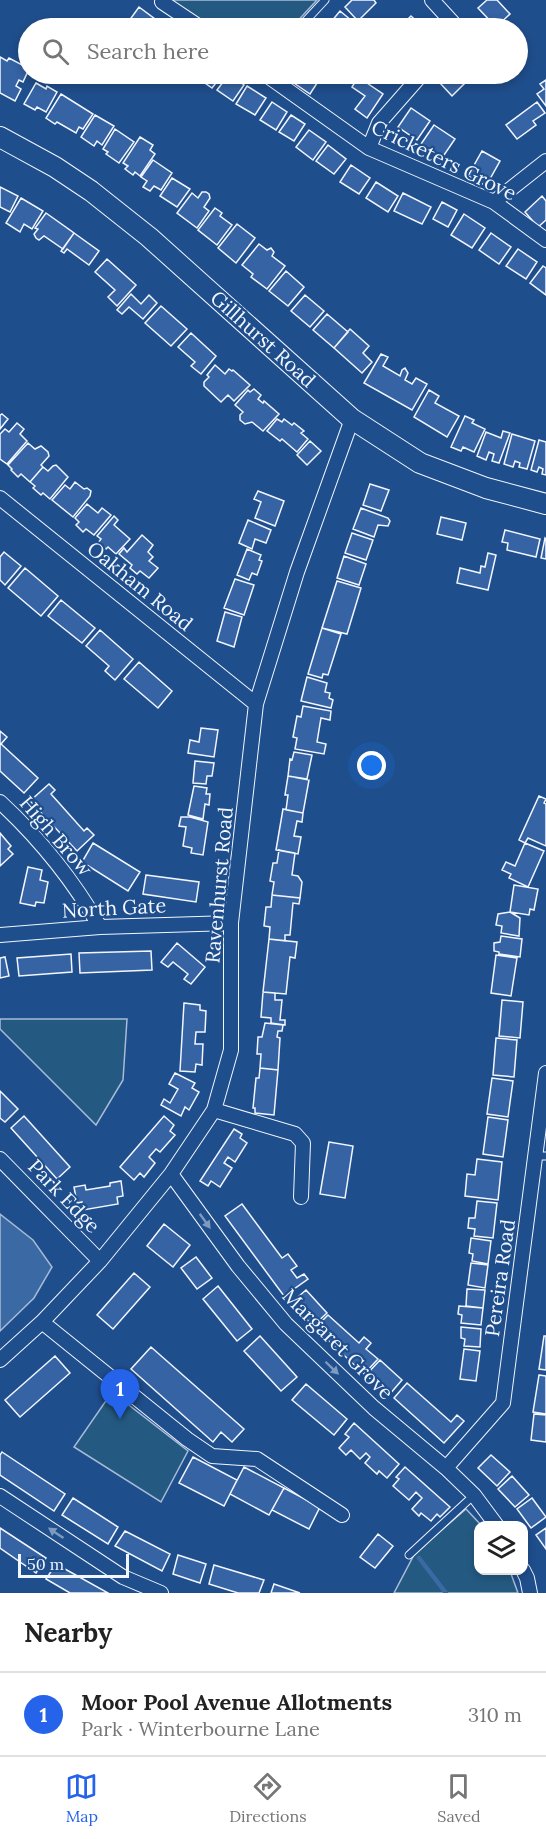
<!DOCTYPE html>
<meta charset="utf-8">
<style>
body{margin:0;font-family:Lora,serif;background:#f2f2f2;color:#222}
.controls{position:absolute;right:18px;bottom:18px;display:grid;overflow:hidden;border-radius:12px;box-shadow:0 3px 9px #0003}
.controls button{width:54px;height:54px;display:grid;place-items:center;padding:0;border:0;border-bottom:2px solid #e0e0e0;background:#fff;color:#222;font:30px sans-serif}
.scale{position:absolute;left:18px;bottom:15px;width:111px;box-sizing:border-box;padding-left:6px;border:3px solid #f2f6ff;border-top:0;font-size:16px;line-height:21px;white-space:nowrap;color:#f2f6ff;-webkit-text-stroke:4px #1f4e8c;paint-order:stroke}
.you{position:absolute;left:372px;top:766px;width:21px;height:21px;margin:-15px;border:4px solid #fff;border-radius:50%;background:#1a73e8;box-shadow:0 0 0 9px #1a73e833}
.badge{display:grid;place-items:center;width:39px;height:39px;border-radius:50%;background:#2563eb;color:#fff;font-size:20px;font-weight:700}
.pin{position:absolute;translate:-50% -50px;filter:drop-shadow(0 2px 3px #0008)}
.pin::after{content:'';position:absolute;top:32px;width:21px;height:18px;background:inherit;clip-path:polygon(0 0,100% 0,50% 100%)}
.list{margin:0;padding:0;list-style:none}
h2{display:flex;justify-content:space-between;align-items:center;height:78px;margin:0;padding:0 24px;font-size:26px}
h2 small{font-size:20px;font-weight:400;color:#767676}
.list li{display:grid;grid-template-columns:39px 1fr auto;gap:18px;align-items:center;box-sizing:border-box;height:84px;padding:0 24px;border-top:2px solid #e0e0e0}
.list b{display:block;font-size:22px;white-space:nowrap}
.list p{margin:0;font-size:20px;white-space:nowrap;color:#767676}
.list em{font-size:20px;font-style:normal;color:#767676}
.icon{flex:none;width:33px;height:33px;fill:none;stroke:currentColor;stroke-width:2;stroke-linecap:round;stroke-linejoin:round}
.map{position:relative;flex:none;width:546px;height:1593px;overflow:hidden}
.search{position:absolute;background:#fff;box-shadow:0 3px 9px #0003;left:18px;right:18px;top:18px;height:66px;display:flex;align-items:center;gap:15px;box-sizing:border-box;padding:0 21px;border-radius:33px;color:#767676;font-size:22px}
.sheet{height:162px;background:#fff}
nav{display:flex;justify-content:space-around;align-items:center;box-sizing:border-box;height:84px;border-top:2px solid #e0e0e0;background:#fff;font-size:16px;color:#767676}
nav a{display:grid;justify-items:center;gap:3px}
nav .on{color:#2563eb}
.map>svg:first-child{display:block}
</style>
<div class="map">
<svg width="546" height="1593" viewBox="0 0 546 1593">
<rect width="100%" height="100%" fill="#1f4e8c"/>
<path fill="#245a82" stroke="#a8bbd7" stroke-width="1.5" d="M162,0H317L291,28H208Z
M0,1019H127L123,1080L96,1125L0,1029Z
M112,1392L188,1451L161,1502L74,1447Z
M466,1509L481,1525L478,1526V1570L510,1571L518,1593H394L415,1553Z"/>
<path fill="#3b69a3" stroke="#a8bbd7" stroke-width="1.5" d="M0,1214L33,1240L52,1267L34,1298L0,1331Z"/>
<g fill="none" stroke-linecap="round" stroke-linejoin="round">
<path stroke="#3b69a3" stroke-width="4.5" d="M419,1558L446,1593"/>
</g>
<path fill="#3563a3" stroke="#f2f6ff" stroke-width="1.5" d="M352,0H374L376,3L358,21L345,7Z
M487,0H497L510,14L496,27L478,8Z
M139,7L159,22L154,28H131L126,25Z
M340,11L357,25L354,28H326Z
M411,16L424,28H399Z
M0,57L7,61L9,58L22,65L23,62L28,65V71L23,82L19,80L16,86L21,89L15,101L0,93Z
M192,74H223L212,88Z
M229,74L244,85L233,101L217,90Z
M296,74H323L310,94L291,81Z
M449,74H457L466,82L452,96L440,83Z
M358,77L383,94L367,118L355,109L365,96L352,87Z
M546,80V106L537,94L544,89L540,84Z
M36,83L46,89L47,86L57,92L46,112L37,107L35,110L24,104Z
M247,86L266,98L255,115L236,104Z
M61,94L93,114L83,129L79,127L76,133L57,122L55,124L46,118Z
M272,102L287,112L276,130L260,120Z
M537,102L545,113L533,121L536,125L517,139L506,125Z
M411,108L430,121L417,140L398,127Z
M95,115L114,126L102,145L97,141L94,146L81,137Z
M291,115L305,124L294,141L279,132Z
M434,125L455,139L442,158L421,144Z
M115,129L134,142L119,163L106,154L108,152L103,149Z
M309,130L326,142L313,160L296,147Z
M140,137L153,145L150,150L155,154L140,176L135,172L133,175L125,169L128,166L123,163Z
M328,145L346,159L334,174L316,161Z
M482,151L500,161L486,186L468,176Z
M153,160L172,173L161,190L154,186L150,191L143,187L147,181L141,177Z
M351,165L370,178L359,194L340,182Z
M172,178L190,189L177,207L160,196Z
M376,182L398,196L388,212L366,198Z
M0,187L18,196L10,212L0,207Z
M202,192H206L209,194L210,198L204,207L209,211L197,228L177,213L192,193L198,198Z
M403,193L431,207L422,224L394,211Z
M542,196L546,201V220L538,227L525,212Z
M21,198L43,211L32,229L24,224L20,232L6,223Z
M442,202L457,210L448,227L433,219Z
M215,208L222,213L220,216L232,225L217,245L198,230Z
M46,213L74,233L63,249L44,236L39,240L36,238L34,234L38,229L35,228Z
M464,214L485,228L472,248L451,235Z
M237,224L255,238L236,263L218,248Z
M74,233L99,251L89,265L67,249L64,253L61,251Z
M491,233L511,247L499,264L479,250Z
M259,244L267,250L271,248L274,252L272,256L285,266L267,289L251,277L253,274L242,265Z
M518,249L537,262L526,279L506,266Z
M107,259L136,285L117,306L108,297L115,290L95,272Z
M543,266L546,268V295L530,283Z
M286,271L304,287L288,306L269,291Z
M131,294L141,304L149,295L157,303L143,319L129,307L122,314L117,310Z
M305,295L324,311L310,327L291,311Z
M161,306L187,329L171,346L145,323Z
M327,314L348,332L334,348L313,330Z
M350,329L369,346L363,353L372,362L362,373L334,348Z
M191,333L216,356L201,374L191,366L195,362L178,347Z
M381,354L388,357L383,366L400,376L402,370L405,368L408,373L405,380L412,384L416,378L427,384L412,410L364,383Z
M215,365L225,374L229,369L232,371L233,370L250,385L234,401L228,395L221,402L204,386V382L209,377L207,375Z
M254,389L261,395L258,399L263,403L264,401L279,414L263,431L252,422L245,424L240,420V415L243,412L235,405L248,390L250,392Z
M429,390L439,396L435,403L459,416L447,437L414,417Z
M2,414L8,419L0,429V415Z
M465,416L474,420L472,423L485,429L474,452L463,447L461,451L451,447Z
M277,419L282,422L284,419L292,425L294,423L304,431L301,433L308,439L297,452L282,439L280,441L267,431Z
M17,423L24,429L20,434L27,441L7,464L0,459V434L5,429L9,432Z
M503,431L510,433L499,463L492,461L494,454L489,452L486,460L477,456L486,432L501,438Z
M512,434L535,441L527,469L519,467L520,463L515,461L513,467L504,464Z
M539,440L546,442V475L542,474L543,469L539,467L537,472L531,470Z
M310,441L321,451L307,465L297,455Z
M28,443L35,449L41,446L48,452L49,456L41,465L43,467L30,482L21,474L18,477L11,470L12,469L8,465Z
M56,465L68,477L50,499L43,493L41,495L33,488L35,486L30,482L43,467L48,471L53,466Z
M75,482L84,489L87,488L91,491L90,496L73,517L52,500L65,485L70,489Z
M370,484L389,490L381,511L363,505Z
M258,491L284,501L275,526L255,518L261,502L254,499Z
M87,504L98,513L102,508L111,515L94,535L86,529L83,532L76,525L79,522L75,518Z
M361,508L388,518L390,521L388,526L378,525L374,537L353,529Z
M114,516L118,520L114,525L130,539L116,554L108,547L106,549L98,543L101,539L97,536Z
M441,517L466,523L462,540L437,534Z
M248,520L271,530L266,543L255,539L252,549L239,543Z
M505,530L540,539L536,557L507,550L508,543L502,542Z
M352,533L373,540L366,560L345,553Z
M142,535L153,545L148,552L153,557L149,561L158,568L149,578L140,571L137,574L130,568L132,565L119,554L124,548L127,552Z
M545,538L546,539V559L541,558Z
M247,549L261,555L259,560L262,561L257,575L252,573L249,580L237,575Z
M4,552L21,566L5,585L0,580V557Z
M488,553L496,555L488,590L457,583L460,568L480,573L481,566L485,567Z
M344,556L366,564L359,585L337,578Z
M25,568L58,596L41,616L8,588Z
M235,579L254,585L244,615L224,608Z
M337,581L361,588L347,634L322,628Z
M61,600L95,628L82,643L48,616Z
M225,612L242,617L234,647L217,641Z
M322,628L341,634L328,675L323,674L322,678L308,674Z
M100,630L133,659L115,680L105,671L109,666L86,646Z
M139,662L172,691L158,708L124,679Z
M307,677L327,683L325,692L330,693L329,698L333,700L331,708L301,701Z
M303,706L331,711L330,720L321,718L317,742L326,744L324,754L295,749L297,738L293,737L297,716L301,717Z
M201,728L218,730L214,757L188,753L190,740L199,742Z
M0,731L7,737L1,744L38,778L24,793L0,771Z
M294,752L312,755L307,779L288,776L290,759L292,760Z
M195,761L214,763L212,776H207L206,784L193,783Z
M288,776L309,780L303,813L286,810L288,795H285Z
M49,784L55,790L51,794L84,831L87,828L94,835L77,851L30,801Z
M194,786L207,788L206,794H210L209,805L205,804L203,819L188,815Z
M539,796L546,799L544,803L546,804V846L528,838L525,843L519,840Z
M283,809L303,813L302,822L297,821L294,836L301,837L298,854L276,850Z
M181,817H190L208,822L203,855L191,853L192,848L183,846L186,827L179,826Z
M0,833L11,846L8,849L13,854L0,866Z
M93,843L140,872L128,891L82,862Z
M525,843L544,851L528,887L509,878L511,874L502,870L506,862L515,866Z
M279,850L295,853L292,875L298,876L302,882L300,898L272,895L274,882L270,881L273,863H277Z
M28,867L42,870L40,880L48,882L44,903L36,902L35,906L20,903Z
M146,875L199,882L196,902L143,894Z
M514,885L538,889L534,910L530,909L529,915L510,912Z
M272,895L300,898L299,904L293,903L290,935H285V941L269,939L270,927L264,926L266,907H271Z
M510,912L520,918L519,936L501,933L502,926L496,925L498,914Z
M501,936L522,939L520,957L499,954V952L494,951V943L500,942Z
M269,939L297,942L295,958L290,957L286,994L263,992Z
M177,943L205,967L191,984L184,979L188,974L173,962L168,967L161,962Z
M151,951L152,970L80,973L79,953Z
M71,954L72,972L19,976L17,958Z
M496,955L517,958L511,996L491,993Z
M5,957L9,976L0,978V958Z
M263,992L275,993V1000H282L280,1020H285V1025L271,1023V1018L261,1017Z
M502,1000L523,1002L520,1038L499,1036Z
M184,1003L200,1005V1010L206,1011L205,1032H196L195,1044H203L202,1065L196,1064L195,1072L180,1071Z
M265,1023L283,1025L282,1031H278L277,1037L280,1038L278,1070L260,1068L261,1054H257L258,1037H262Z
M496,1038L517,1040L514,1077L493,1075Z
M260,1068L278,1070L274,1115L255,1113V1108H253L256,1078H259Z
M175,1073L195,1083L192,1088L199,1092L189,1110L185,1107L181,1116L161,1105L164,1099L170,1103L178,1089L169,1084Z
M492,1078L513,1081L508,1117L487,1114Z
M0,1091L18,1109L5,1122L0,1118Z
M24,1116L70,1167L57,1179L11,1128Z
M164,1116L174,1125L170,1131L175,1135L160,1152L156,1149L149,1157L155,1163L144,1177L140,1173L134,1180L120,1167Z
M488,1117L508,1120L503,1157L483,1154Z
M234,1129L242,1134L240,1138L247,1143L235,1162L228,1157L224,1163L232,1168L220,1187L211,1181L208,1186L200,1181Z
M329,1142L353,1146L345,1198L320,1194Z
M477,1159L502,1162L498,1200L465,1196L467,1174L475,1175Z
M121,1181L123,1196L117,1197L118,1204L83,1210L82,1202L77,1203L74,1187L85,1185L86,1190L110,1186V1183Z
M477,1201L497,1203L493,1238L474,1236L475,1229L468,1228L469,1218H475Z
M242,1204L282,1258L288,1254L297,1266L291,1270L297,1278L304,1274L308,1279L284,1296L225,1216Z
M164,1224L190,1245L173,1267L147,1246Z
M471,1238L491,1241L488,1264L472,1261L473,1254L469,1253Z
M196,1257L212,1278L197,1289L181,1268Z
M471,1263L488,1265L485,1288L468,1285Z
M134,1273L150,1287L113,1329L97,1315Z
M218,1286L252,1329L237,1341L203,1299Z
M467,1289L485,1290L483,1308L466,1306Z
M306,1290L327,1313L313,1326L291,1303Z
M459,1306L483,1308L481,1325L461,1323L462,1315L458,1314Z
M328,1315L359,1343L364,1337L371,1343L366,1349L378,1359L364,1374L315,1328Z
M461,1327L481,1329L480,1347L464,1346L465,1339L461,1338Z
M260,1336L297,1377L281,1391L244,1351Z
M544,1336H546V1370L539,1369Z
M151,1347L244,1429L232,1442L221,1432L213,1442L131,1369Z
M464,1349L480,1351L476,1381L460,1379Z
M55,1356L70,1373L20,1417L5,1400Z
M380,1360L402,1380L389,1395L366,1375Z
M539,1375L546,1376V1414L533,1412Z
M407,1383L451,1422L457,1415L464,1421L444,1443L394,1398Z
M306,1384L347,1419L334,1435L292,1400Z
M534,1414L546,1415V1442L531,1440Z
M354,1423L399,1464L387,1478L379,1471L377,1474L365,1463L370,1457L366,1453L360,1459L351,1450L346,1455L339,1448L349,1437L345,1434Z
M2,1452L65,1494L54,1511L0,1475V1455Z
M491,1455L510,1472L497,1486L478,1468Z
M193,1457L237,1480L224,1506L179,1483Z
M244,1467L284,1488L269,1515L230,1494Z
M405,1467L450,1507L440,1517L437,1514L431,1521L421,1513L419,1516L412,1509L422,1498L416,1492L409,1500L393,1486L399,1479L396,1477Z
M512,1476L529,1495L515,1507L498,1489Z
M284,1488L320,1507L309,1529L272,1510Z
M73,1498L118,1527L108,1544L62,1515Z
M532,1498L546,1517L531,1528L517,1509Z
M0,1528L46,1558L36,1573L0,1548Z
M546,1528V1549L536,1535Z
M125,1531L170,1554L162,1571L115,1546Z
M378,1534L393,1546L375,1568L360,1557Z
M178,1555L206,1564L200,1583L173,1574Z
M56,1564L108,1593H70L46,1579Z
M214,1565L264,1580L259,1593H238L209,1584Z
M274,1584L300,1593H271Z"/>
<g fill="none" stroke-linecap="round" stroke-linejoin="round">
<g stroke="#f2f6ff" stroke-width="9">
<path id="lane" d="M299,28L325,0
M536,1156H546
M409,1555L474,1495"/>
</g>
<g stroke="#f2f6ff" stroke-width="16">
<path id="street" d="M432,0L453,23V28
M162,2L201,28
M265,74L369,148L494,202L546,240
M369,148L379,123L422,74
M494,202L546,161
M0,498L256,704
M0,802C40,839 73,880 100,927
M0,935L100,927L231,923
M214,1110L295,1134L303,1143L301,1197
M0,1159L100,1261
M171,1174L238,1266L286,1324L374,1408L446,1468L474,1495L497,1526
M42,1322L187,1439L212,1456L257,1459L342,1515
M0,1360L42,1322L100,1261L171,1174L214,1110L231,1050V923L256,704L297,572L352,419
M446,1468L503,1403L546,1073
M0,1496L123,1577L161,1593
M523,1570L527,1578L530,1593"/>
</g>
<g stroke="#f2f6ff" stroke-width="22">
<path id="secondary" d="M0,137L55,167L91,191L149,237L352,419L420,463L486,488L546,504"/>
</g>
<use href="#lane" stroke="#1f4e8c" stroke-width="7"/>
<use href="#street" stroke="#1f4e8c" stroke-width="14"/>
<use href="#secondary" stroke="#1f4e8c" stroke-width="20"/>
</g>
<defs><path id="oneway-solid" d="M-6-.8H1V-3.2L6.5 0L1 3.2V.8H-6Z" transform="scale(1.5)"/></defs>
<g fill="#7e9ac0">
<use href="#oneway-solid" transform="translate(205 1221) rotate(54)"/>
<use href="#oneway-solid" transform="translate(332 1368) rotate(44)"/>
<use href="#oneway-solid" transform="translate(56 1533) rotate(-146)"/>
</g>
<g text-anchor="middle" stroke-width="4.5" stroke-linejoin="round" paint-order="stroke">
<g font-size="20" fill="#f2f6ff" stroke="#1f4e8c">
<text transform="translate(444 160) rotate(26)" y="7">Cricketers Grove</text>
<text transform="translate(263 339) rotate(42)" y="7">Gillhurst Road</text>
<text transform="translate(140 586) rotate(39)" y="7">Oakham Road</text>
<text transform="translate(56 836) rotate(49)" y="7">High Brow</text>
<text transform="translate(219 885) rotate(-85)" y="7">Ravenhurst Road</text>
<text transform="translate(114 908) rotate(-3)" y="7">North Gate</text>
<text transform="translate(64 1196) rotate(46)" y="7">Park Edge</text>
<text transform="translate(500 1278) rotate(-82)" y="7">Pereira Road</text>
<text transform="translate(338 1344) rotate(45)" y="7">Margaret Grove</text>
</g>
</g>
</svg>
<div class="controls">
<button><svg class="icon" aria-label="layers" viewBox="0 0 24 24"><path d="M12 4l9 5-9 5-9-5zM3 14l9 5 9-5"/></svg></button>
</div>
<div class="scale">50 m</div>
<div class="you"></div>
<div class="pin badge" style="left:120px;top:1419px">1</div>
<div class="search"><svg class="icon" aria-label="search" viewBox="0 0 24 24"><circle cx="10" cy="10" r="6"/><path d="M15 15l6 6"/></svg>Search here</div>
</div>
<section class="sheet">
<h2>Nearby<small></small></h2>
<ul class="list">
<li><span class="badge">1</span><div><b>Moor Pool Avenue Allotments</b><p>Park · Winterbourne Lane</p></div><em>310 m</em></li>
</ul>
</section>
<nav>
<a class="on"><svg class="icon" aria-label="map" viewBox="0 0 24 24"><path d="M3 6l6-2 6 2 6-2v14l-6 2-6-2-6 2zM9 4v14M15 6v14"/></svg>Map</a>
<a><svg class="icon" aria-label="directions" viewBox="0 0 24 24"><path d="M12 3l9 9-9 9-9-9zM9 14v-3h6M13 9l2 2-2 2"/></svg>Directions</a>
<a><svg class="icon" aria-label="saved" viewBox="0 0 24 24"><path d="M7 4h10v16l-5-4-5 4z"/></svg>Saved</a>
</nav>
